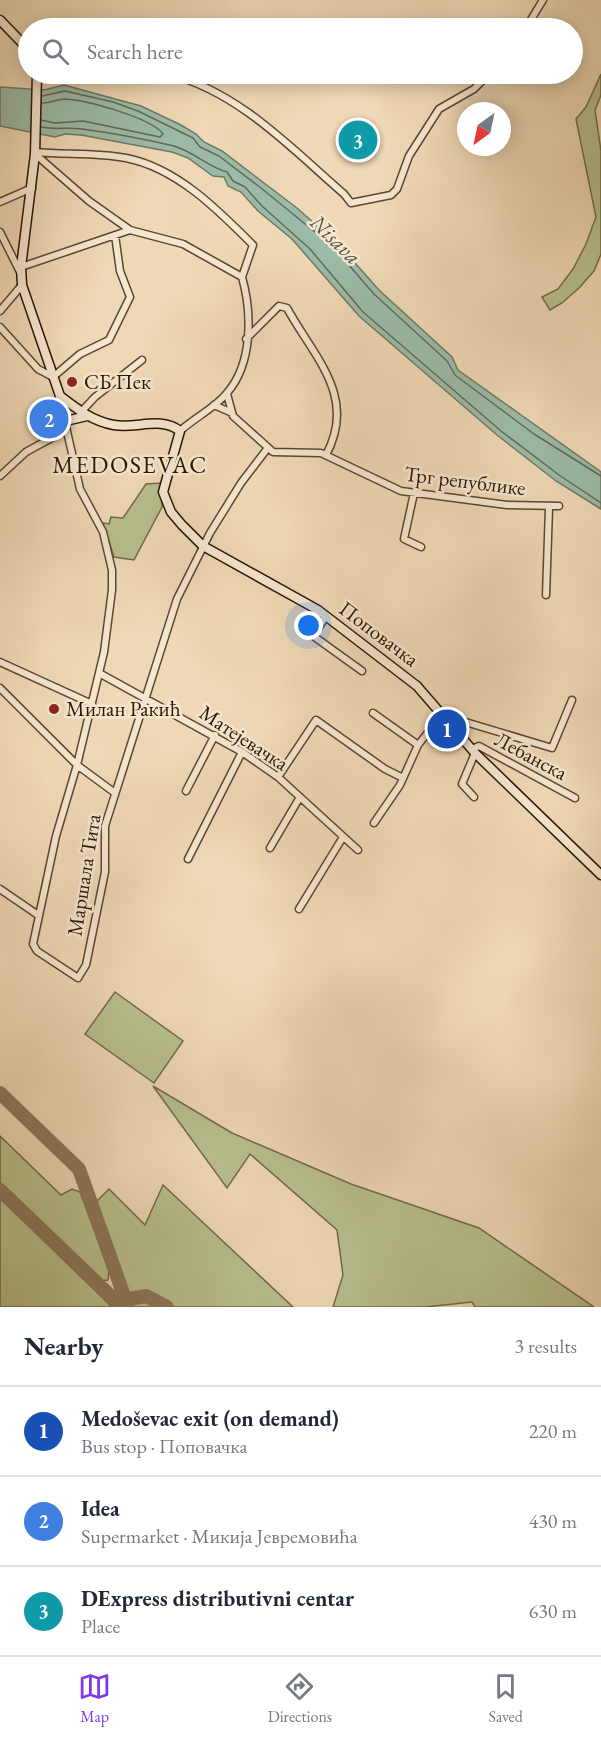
<!DOCTYPE html>
<meta charset="utf-8">
<style>
body{margin:0;font-family:"EB Garamond",serif;background:#f6f6f7;color:#1f2937}
.compass{position:absolute;left:457px;top:102px;width:54px;height:54px;border-radius:50%;background:#fff;box-shadow:0 3px 15px #0003;rotate:213deg}
.you{position:absolute;left:309px;top:626px;width:21px;height:21px;margin:-15px;border:4px solid #fff;border-radius:50%;background:#1a73e8;box-shadow:0 0 0 9px #1a73e833}
.badge{display:grid;place-items:center;width:39px;height:39px;border-radius:50%;background:#7c3aed;color:#fff;font-size:20px;font-weight:700}
.pin{position:absolute;translate:-50% -50%;border:3px solid #fff;box-shadow:0 2px 6px #0006}
.list{margin:0;padding:0;list-style:none}
h2{display:flex;justify-content:space-between;align-items:center;height:78px;margin:0;padding:0 24px;font-size:26px}
h2 small{font-size:20px;font-weight:400;color:#747a83}
.list li{display:grid;grid-template-columns:39px 1fr auto;gap:18px;align-items:center;box-sizing:border-box;height:90px;padding:0 24px;border-top:2px solid #e0e1e3}
.list b{display:block;font-size:22px;white-space:nowrap}
.list p{margin:0;font-size:20px;white-space:nowrap;color:#747a83}
.list em{font-size:20px;font-style:normal;color:#747a83}
.icon{flex:none;width:33px;height:33px;fill:none;stroke:currentColor;stroke-width:2;stroke-linecap:round;stroke-linejoin:round}
.map{position:relative;flex:none;width:601px;height:1307px;overflow:hidden}
.search{position:absolute;background:#fff;box-shadow:0 3px 15px #0003;left:18px;right:18px;top:18px;height:66px;display:flex;align-items:center;gap:15px;box-sizing:border-box;padding:0 21px;border-radius:33px;color:#747a83;font-size:22px}
.sheet{height:348px;background:#fff}
nav{display:flex;justify-content:space-around;align-items:center;box-sizing:border-box;height:84px;border-top:2px solid #e0e1e3;background:#fff;font-size:16px;color:#747a83}
nav a{display:grid;justify-items:center;gap:3px}
nav .on{color:#7c3aed}
.map>svg:first-child{display:block}
</style>
<div class="map">
<svg width="601" height="1307" viewBox="0 0 601 1307">
<rect width="100%" height="100%" fill="#efd8b5"/>
<filter id="stains"><feTurbulence type="fractalNoise" baseFrequency=".00333" numOctaves="4"/><feColorMatrix values="0 0 0 0 .2 0 0 0 0 .09 0 0 0 0 .02 0 0 0 .5 -.17"/></filter>
<radialGradient id="worn" r=".72"><stop offset=".6" stop-color="#630" stop-opacity="0"/><stop offset="1" stop-color="#630" stop-opacity=".3"/></radialGradient>
<path fill="#b8bf8e" stroke="#726a47" stroke-width="1.5" d="M601,74V95L595,110L601,151V254L594,271L579,288L562,303L550,310L542,297L558,289L573,269L586,244L596,217L576,119L586,107Z
M161,483L162,507L134,560L114,557L103,523L109,524L111,517L123,518L146,484Z
M115,992L183,1041L154,1083L85,1034Z
M153,1086L232,1133L351,1184L479,1228L594,1307H475L472,1302L425,1307H333L343,1275L337,1230L250,1154L227,1188Z
M0,1136L61,1195L72,1189L80,1192L109,1270L108,1280L99,1281L0,1185Z
M163,1185L293,1307H132L96,1202L109,1189L145,1225Z
M0,1198L112,1307H0Z"/>
<path fill="#9bbba8" stroke="#6e7965" stroke-width="1.5" d="M64,85L141,106L181,125L196,134L204,142L222,151L297,208L339,245L379,290L452,357L458,370L601,472V509L556,481L497,435L359,316L292,239L258,211L241,192L228,186L224,177L213,176L188,158L172,152L81,135L65,134L55,137L0,126V87L44,90Z"/>
<g fill="none" stroke-linecap="round" stroke-linejoin="round">
<path stroke="#636854" stroke-width="1.5" d="M42,96L65,91L113,102L138,111L193,138L200,147L219,156L261,188L315,232L335,249L374,294L447,361L455,375L534,434L601,476
M41,120L55,123L83,121L160,137L163,134C152,118 86,100 65,99C58,99 50,103 42,103
M41,127C56,130 68,127 82,129C112,133 144,139 174,146C194,152 208,167 227,172L233,181L245,187L262,206L310,249L363,312L501,431L559,475L601,503"/>
<path stroke="#8d775a" stroke-width="14" d="M0,1093L79,1169L128,1307
M0,1190L122,1307
M117,1301L146,1296L167,1307"/>
<g stroke="#5c462d" stroke-width="9">
<path id="street" d="M526,28L543,0
M169,74C239,92 291,148 344,194L351,203L391,195L397,189L409,156L439,109L474,89L489,74
M35,152C65,155 96,152 126,158C177,168 218,210 253,245L242,277
M35,154L89,201L130,230L183,244L242,277C252,313 253,363 227,393C215,408 194,418 180,431
M0,202L32,188
M0,232L21,274
M21,267L130,230
M0,311L22,285
M0,327L38,369L53,377L80,354L109,340L130,297L120,271L115,235
M246,339L279,306L287,308C313,356 358,396 326,455
M227,394L233,416L273,452L321,453L401,491L507,505L559,506
M214,405L230,412
M81,412L95,397L142,360
M64,418L80,489L103,532L112,570V590L104,652L77,765L56,836L33,944L37,951L78,978L86,965L105,872V826L177,599L210,533L241,483L267,449
M0,476L26,452L66,430
M414,493L404,539L421,547
M546,595L549,508
M305,630L362,671
M314,635L326,616
M0,662L92,704
M99,673L242,752L278,777L358,850
M0,688L77,765L115,793
M373,713L418,745
M472,749L479,746L575,798
M278,777L316,720L385,769L403,778
M186,791L215,735
M474,797L462,784L475,753
M374,823L400,785L418,745L442,715L552,748L572,700
M270,848L300,797
M188,859L242,752
M0,889L38,915
M299,909L343,837"/>
</g>
<g stroke="#2b1600" stroke-width="11">
<path id="secondary" d="M0,20L28,49
M37,74L35,154L21,267L22,285L60,396L63,417L70,420L87,416
M60,396C77,409 92,421 114,425C136,429 161,416 180,431L163,492L171,512L182,525L203,546L318,610L417,686L475,753L601,875"/>
</g>
<use href="#street" stroke="#f5e6cf" stroke-width="6"/>
<use href="#secondary" stroke="#f5e6cf" stroke-width="8"/>
</g>
<g fill="#8f2418" stroke="#f5e6cf" stroke-width="2">
<circle cx="72" cy="382" r="6"/>
<circle cx="54" cy="709" r="6"/>
</g>
<g text-anchor="middle" stroke-width="5" stroke-linejoin="round" paint-order="stroke">
<g font-size="21" fill="#2b1600" stroke="#f5e6cf" text-anchor="start">
<text x="84" y="389">СБ Пек</text>
<text x="66" y="716">Милан Ракић</text>
</g>
<g font-size="21" fill="#2b1600" stroke="#f5e6cf">
<text transform="translate(465 481) rotate(7)" y="7">Трг републике</text>
<text transform="translate(379 634) rotate(37)" y="7">Поповачка</text>
<text transform="translate(244 738) rotate(33)" y="7">Матејевачка</text>
<text transform="translate(531 756) rotate(28)" y="7">Лебанска</text>
<text transform="translate(84 875) rotate(-81)" y="7">Маршала Тита</text>
</g>
<g font-size="22" font-style="italic" fill="#52503b" stroke="#f5e6cf">
<text transform="translate(336 239) rotate(44)" y="8">Nisava</text>
</g>
<g font-size="24" letter-spacing="1.5" fill="#2b1600" stroke="#f5e6cf">
<text x="130" y="473">MEDOSEVAC</text>
</g>
</g>
<rect width="100%" height="100%" filter="url(#stains)"/>
<rect width="100%" height="100%" fill="url(#worn)"/>
</svg>
<svg class="compass" viewBox="-18 -18 36 36"><path d="M0-13l5 13h-10z" fill="#e53935"/><path d="M0 13l5-13h-10z" fill="#747a83"/></svg>
<div class="you"></div>
<div class="pin badge" style="left:447px;top:729px;background:#1a4fb4">1</div>
<div class="pin badge" style="left:49px;top:419px;background:#3f7fe0">2</div>
<div class="pin badge" style="left:358px;top:140px;background:#0f9aa8">3</div>
<div class="search"><svg class="icon" aria-label="search" viewBox="0 0 24 24"><circle cx="10" cy="10" r="6"/><path d="M15 15l6 6"/></svg>Search here</div>
</div>
<section class="sheet">
<h2>Nearby<small>3 results</small></h2>
<ul class="list">
<li><span class="badge" style="background:#1a4fb4">1</span><div><b>Medoševac exit (on demand)</b><p>Bus stop · Поповачка</p></div><em>220 m</em></li>
<li><span class="badge" style="background:#3f7fe0">2</span><div><b>Idea</b><p>Supermarket · Микија Јевремовића</p></div><em>430 m</em></li>
<li><span class="badge" style="background:#0f9aa8">3</span><div><b>DExpress distributivni centar</b><p>Place</p></div><em>630 m</em></li>
</ul>
</section>
<nav>
<a class="on"><svg class="icon" aria-label="map" viewBox="0 0 24 24"><path d="M3 6l6-2 6 2 6-2v14l-6 2-6-2-6 2zM9 4v14M15 6v14"/></svg>Map</a>
<a><svg class="icon" aria-label="directions" viewBox="0 0 24 24"><path d="M12 3l9 9-9 9-9-9zM9 14v-3h6M13 9l2 2-2 2"/></svg>Directions</a>
<a><svg class="icon" aria-label="saved" viewBox="0 0 24 24"><path d="M7 4h10v16l-5-4-5 4z"/></svg>Saved</a>
</nav>
